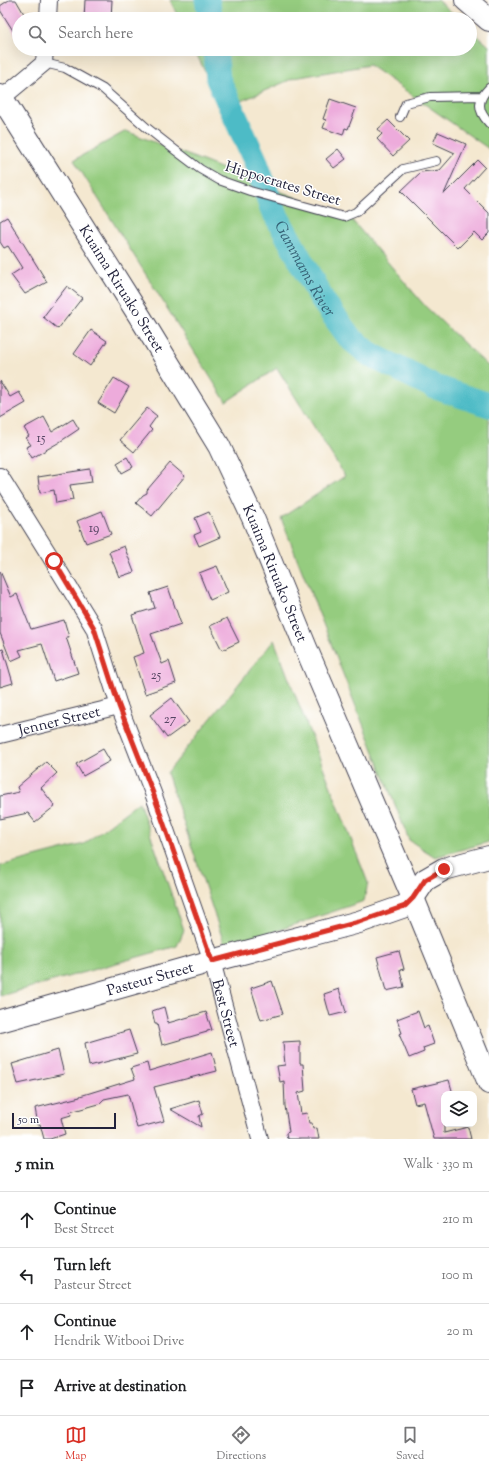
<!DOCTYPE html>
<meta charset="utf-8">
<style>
body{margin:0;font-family:"Sorts Mill Goudy",serif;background:#f6f6f6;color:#202124}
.controls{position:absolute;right:12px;bottom:12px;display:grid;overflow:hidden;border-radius:8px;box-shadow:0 4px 16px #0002}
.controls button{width:36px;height:36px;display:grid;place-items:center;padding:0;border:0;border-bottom:1px solid #e0e0e0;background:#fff;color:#202124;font:20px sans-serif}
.scale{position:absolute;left:12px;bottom:10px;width:104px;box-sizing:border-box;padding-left:4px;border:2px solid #22223b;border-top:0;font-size:11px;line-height:14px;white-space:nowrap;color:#22223b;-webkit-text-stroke:3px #fff;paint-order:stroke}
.stop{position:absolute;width:12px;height:12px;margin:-9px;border:3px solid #d93025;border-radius:50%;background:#fff}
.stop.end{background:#d93025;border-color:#fff;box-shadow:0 1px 4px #0008}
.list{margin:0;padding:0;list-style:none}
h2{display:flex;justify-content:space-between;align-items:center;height:52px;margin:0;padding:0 16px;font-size:17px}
h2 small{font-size:13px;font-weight:400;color:#757577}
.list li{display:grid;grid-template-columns:26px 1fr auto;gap:12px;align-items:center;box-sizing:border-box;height:56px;padding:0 16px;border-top:1px solid #e0e0e0}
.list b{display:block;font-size:15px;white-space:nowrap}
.list p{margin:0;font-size:13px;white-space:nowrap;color:#757577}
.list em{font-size:13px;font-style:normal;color:#757577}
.icon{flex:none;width:22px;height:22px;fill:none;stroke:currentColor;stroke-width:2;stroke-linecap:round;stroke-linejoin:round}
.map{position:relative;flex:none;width:489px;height:1139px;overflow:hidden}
.search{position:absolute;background:#fff;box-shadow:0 4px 16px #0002;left:12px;right:12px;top:12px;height:44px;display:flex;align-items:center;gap:10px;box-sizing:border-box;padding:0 14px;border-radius:22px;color:#757577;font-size:15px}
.sheet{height:276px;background:#fff}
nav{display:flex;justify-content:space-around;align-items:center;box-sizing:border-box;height:56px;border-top:1px solid #e0e0e0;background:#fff;font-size:11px;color:#757577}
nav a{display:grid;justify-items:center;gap:2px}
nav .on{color:#d93025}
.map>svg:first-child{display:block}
</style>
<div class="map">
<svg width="489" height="1139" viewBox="0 0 489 1139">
<rect width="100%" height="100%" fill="#fff"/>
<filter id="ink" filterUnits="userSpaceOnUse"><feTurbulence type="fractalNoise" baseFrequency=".025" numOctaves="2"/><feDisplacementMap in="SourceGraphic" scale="8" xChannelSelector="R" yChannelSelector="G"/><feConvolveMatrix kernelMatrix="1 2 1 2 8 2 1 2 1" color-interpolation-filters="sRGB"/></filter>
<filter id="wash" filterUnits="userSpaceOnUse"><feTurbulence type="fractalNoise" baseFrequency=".012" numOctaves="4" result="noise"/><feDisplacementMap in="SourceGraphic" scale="16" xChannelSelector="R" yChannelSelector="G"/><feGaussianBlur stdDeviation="0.9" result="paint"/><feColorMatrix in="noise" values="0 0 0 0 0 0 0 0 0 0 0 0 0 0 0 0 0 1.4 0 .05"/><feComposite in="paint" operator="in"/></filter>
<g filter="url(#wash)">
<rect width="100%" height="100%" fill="#f4e8d0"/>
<path fill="#95cc7f" stroke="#5c775d" d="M170,0H438L459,19H179Z
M470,29L489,46V149L369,65L294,78L223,109L194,49H470Z
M126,131L351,219L425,306L489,367V842L435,857L409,840L281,518L345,476L277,368L226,402L74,160Z
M274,640L368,883L364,901L259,937L224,943L167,773Z
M139,802L184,930L177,946L0,996V866L84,844Z"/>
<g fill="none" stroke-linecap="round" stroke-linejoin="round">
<g stroke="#4ebbc6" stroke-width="25">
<path d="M207,0L211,19"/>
<path id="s1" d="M215,49L218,79L255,160L272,208L323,301L350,338L371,355L435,387L489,405"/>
</g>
</g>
<g id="blocks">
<path fill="#edabdb" d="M9,0H16L27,19H19V40L0,10V6Z
M85,0H112L111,19H84Z
M330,99L356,108L348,129L345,128L343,135L323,128L326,120L323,119Z
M388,120L409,141L393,156L377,139L382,134L378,129Z
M438,132L466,144L444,194L478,160L485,167L465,189L489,213V233L482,240L474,232L458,248L401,191L421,172L440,170L455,153L433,143Z
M338,149L346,159L334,168L326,159Z
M7,217L47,282L25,294L11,275L22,268L8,246L4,248L0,242V221Z
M67,286L82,298L58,329L43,317Z
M91,330L107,341L90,366L74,354Z
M114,378L129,387L114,413L98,403Z
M0,381L10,397L19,392L26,403L0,418Z
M147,408L157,416L149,427L152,430L134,452L120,440Z
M44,417L52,432L73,419L79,429L58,443L32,458L26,447L31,445L26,438L29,436L24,428Z
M127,457L133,467L122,473L117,463Z
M170,463L185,476L152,516L136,503L143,495L147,493V490Z
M90,469L92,482L70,485L73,500L56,503L54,490L40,493L38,477Z
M102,511L111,534L86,543L77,521Z
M209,512L220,537L199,546L194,535L201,532L195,518Z
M124,546L134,572L119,577L109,552Z
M217,566L228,592L210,600L199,573Z
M0,571L11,597L17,594L31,629L64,620L69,637H66L78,673L54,681L42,644L19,650L22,656L11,661L0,633Z
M168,587L181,624L151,634L162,664L169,661L176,683L145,694L133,657L144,653L132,615L155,608L150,593Z
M227,618L239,642L222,650L210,626Z
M3,649L13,683L0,687V650Z
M172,698L189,722L167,738L150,715Z
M103,749L110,761L83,776L76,764Z
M46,762L57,773L41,788L55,806L35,822L28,813L0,819V796L19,792L17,787Z
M399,951L404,969L400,970L404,987L386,991L377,957Z
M272,981L283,1014L261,1020L251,988Z
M339,989L346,1012L330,1016L324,994Z
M164,1007L168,1023L206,1012L212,1030L207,1031V1032L162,1045L157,1024H155L152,1011Z
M418,1011L424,1028L428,1026L434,1044L423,1048L424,1052L409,1058L399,1034L402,1033L397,1019Z
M129,1030L137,1054L89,1066L85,1043Z
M300,1041V1064H303L305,1091L298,1093L301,1114L307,1113L309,1123H312L313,1129L317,1128L319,1139H287L286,1133L289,1132L285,1106L284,1081L280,1082L277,1066L285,1065L283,1042Z
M58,1050L64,1074L18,1084L12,1064Z
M212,1052L217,1071L154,1087L164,1121L137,1128L128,1094L104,1099L99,1104L70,1112L71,1115L61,1118L65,1134L50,1139H44L40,1124L38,1125L35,1108L80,1097V1096L135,1079L131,1068L147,1063L149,1071Z
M449,1080L453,1094H444V1133L468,1127L471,1139H434L424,1102L415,1104L411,1089Z
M199,1100L203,1114L199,1116L201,1127L170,1109Z"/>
</g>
</g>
<g filter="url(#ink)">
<use href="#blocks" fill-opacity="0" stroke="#424051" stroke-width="1"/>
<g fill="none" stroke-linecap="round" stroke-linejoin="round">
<g stroke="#424051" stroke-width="10">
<path id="lane" d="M44,63L65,68L103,89L147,128L175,150L200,169L219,180L250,191L344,217L356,212L403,169L436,161
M489,88C477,100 477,110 489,123
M400,117L406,103L430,97L482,96"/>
</g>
<g stroke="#424051" stroke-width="18">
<g id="street">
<path d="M48,19L49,0"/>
<path d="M2,98L44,63L45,49"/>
<path id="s2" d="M0,476L53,561L94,628L119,706L153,793L212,961L260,1139"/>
<path id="s3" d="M0,735L119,706"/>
</g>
</g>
<g stroke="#424051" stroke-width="24">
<g id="secondary">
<path d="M466,0L489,20"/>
<path id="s4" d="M0,96L2,98L142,320L219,446L253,518L306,648L413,898L489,1083"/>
<path id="s5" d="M0,1021L212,961L359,922L405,906L413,898L425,880L444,869L489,857"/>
</g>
</g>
<use href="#lane" stroke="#fff" stroke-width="8"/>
<use href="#street" stroke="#fff" stroke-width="16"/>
<use href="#secondary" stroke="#fff" stroke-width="22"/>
</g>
</g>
<g fill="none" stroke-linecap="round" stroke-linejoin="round" filter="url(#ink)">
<path stroke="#d93025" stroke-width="5" d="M54,561L94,628L119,706L153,793L212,961L359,922L405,906L413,898L425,880L444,869"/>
</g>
<g text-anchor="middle" stroke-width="3" stroke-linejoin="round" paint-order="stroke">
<g font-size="13" fill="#554463">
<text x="41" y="442">15</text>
<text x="94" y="532">19</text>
<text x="156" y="679">25</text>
<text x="170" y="723">27</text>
</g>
<g font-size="15" fill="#22223b" stroke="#fff">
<text transform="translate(283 183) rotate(17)" y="5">Hippocrates Street</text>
<text dy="5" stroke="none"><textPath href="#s4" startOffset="228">Kuaima Riruako Street</textPath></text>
<text dy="5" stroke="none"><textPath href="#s4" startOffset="552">Kuaima Riruako Street</textPath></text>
<text dy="5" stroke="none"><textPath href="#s3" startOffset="61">Jenner Street</textPath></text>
<text dy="5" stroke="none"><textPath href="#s5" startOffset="156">Pasteur Street</textPath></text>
<text dy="5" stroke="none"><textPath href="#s2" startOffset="586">Best Street</textPath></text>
</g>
<g font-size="16" font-style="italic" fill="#345f73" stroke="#fff">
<text dy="6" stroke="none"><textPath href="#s1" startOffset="239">Gammams River</textPath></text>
</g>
</g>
</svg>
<div class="controls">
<button><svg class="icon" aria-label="layers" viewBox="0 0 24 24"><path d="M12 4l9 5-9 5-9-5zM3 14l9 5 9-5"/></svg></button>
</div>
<div class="scale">50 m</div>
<div class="stop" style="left:54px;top:561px"></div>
<div class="stop end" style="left:444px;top:869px"></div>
<div class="search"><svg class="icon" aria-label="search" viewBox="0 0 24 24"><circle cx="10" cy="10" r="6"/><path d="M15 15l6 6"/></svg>Search here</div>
</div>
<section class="sheet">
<h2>5 min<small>Walk · 330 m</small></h2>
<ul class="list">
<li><svg class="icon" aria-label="ahead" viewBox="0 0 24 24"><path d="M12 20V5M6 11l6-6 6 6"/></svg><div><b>Continue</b><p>Best Street</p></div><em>210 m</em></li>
<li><svg class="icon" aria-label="left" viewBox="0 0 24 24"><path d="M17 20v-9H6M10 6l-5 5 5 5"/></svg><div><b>Turn left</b><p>Pasteur Street</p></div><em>100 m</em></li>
<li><svg class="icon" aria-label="ahead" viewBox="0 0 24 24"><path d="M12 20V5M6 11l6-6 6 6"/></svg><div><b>Continue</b><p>Hendrik Witbooi Drive</p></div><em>20 m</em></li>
<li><svg class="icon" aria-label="arrive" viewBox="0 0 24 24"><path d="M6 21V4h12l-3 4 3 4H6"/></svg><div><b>Arrive at destination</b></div></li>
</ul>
</section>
<nav>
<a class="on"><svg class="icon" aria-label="map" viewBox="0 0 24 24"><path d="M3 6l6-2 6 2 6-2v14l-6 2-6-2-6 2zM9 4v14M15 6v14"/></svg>Map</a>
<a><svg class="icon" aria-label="directions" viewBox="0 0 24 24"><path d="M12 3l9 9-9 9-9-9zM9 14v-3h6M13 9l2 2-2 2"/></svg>Directions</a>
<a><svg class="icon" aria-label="saved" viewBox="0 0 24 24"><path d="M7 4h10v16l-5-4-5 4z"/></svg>Saved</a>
</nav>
